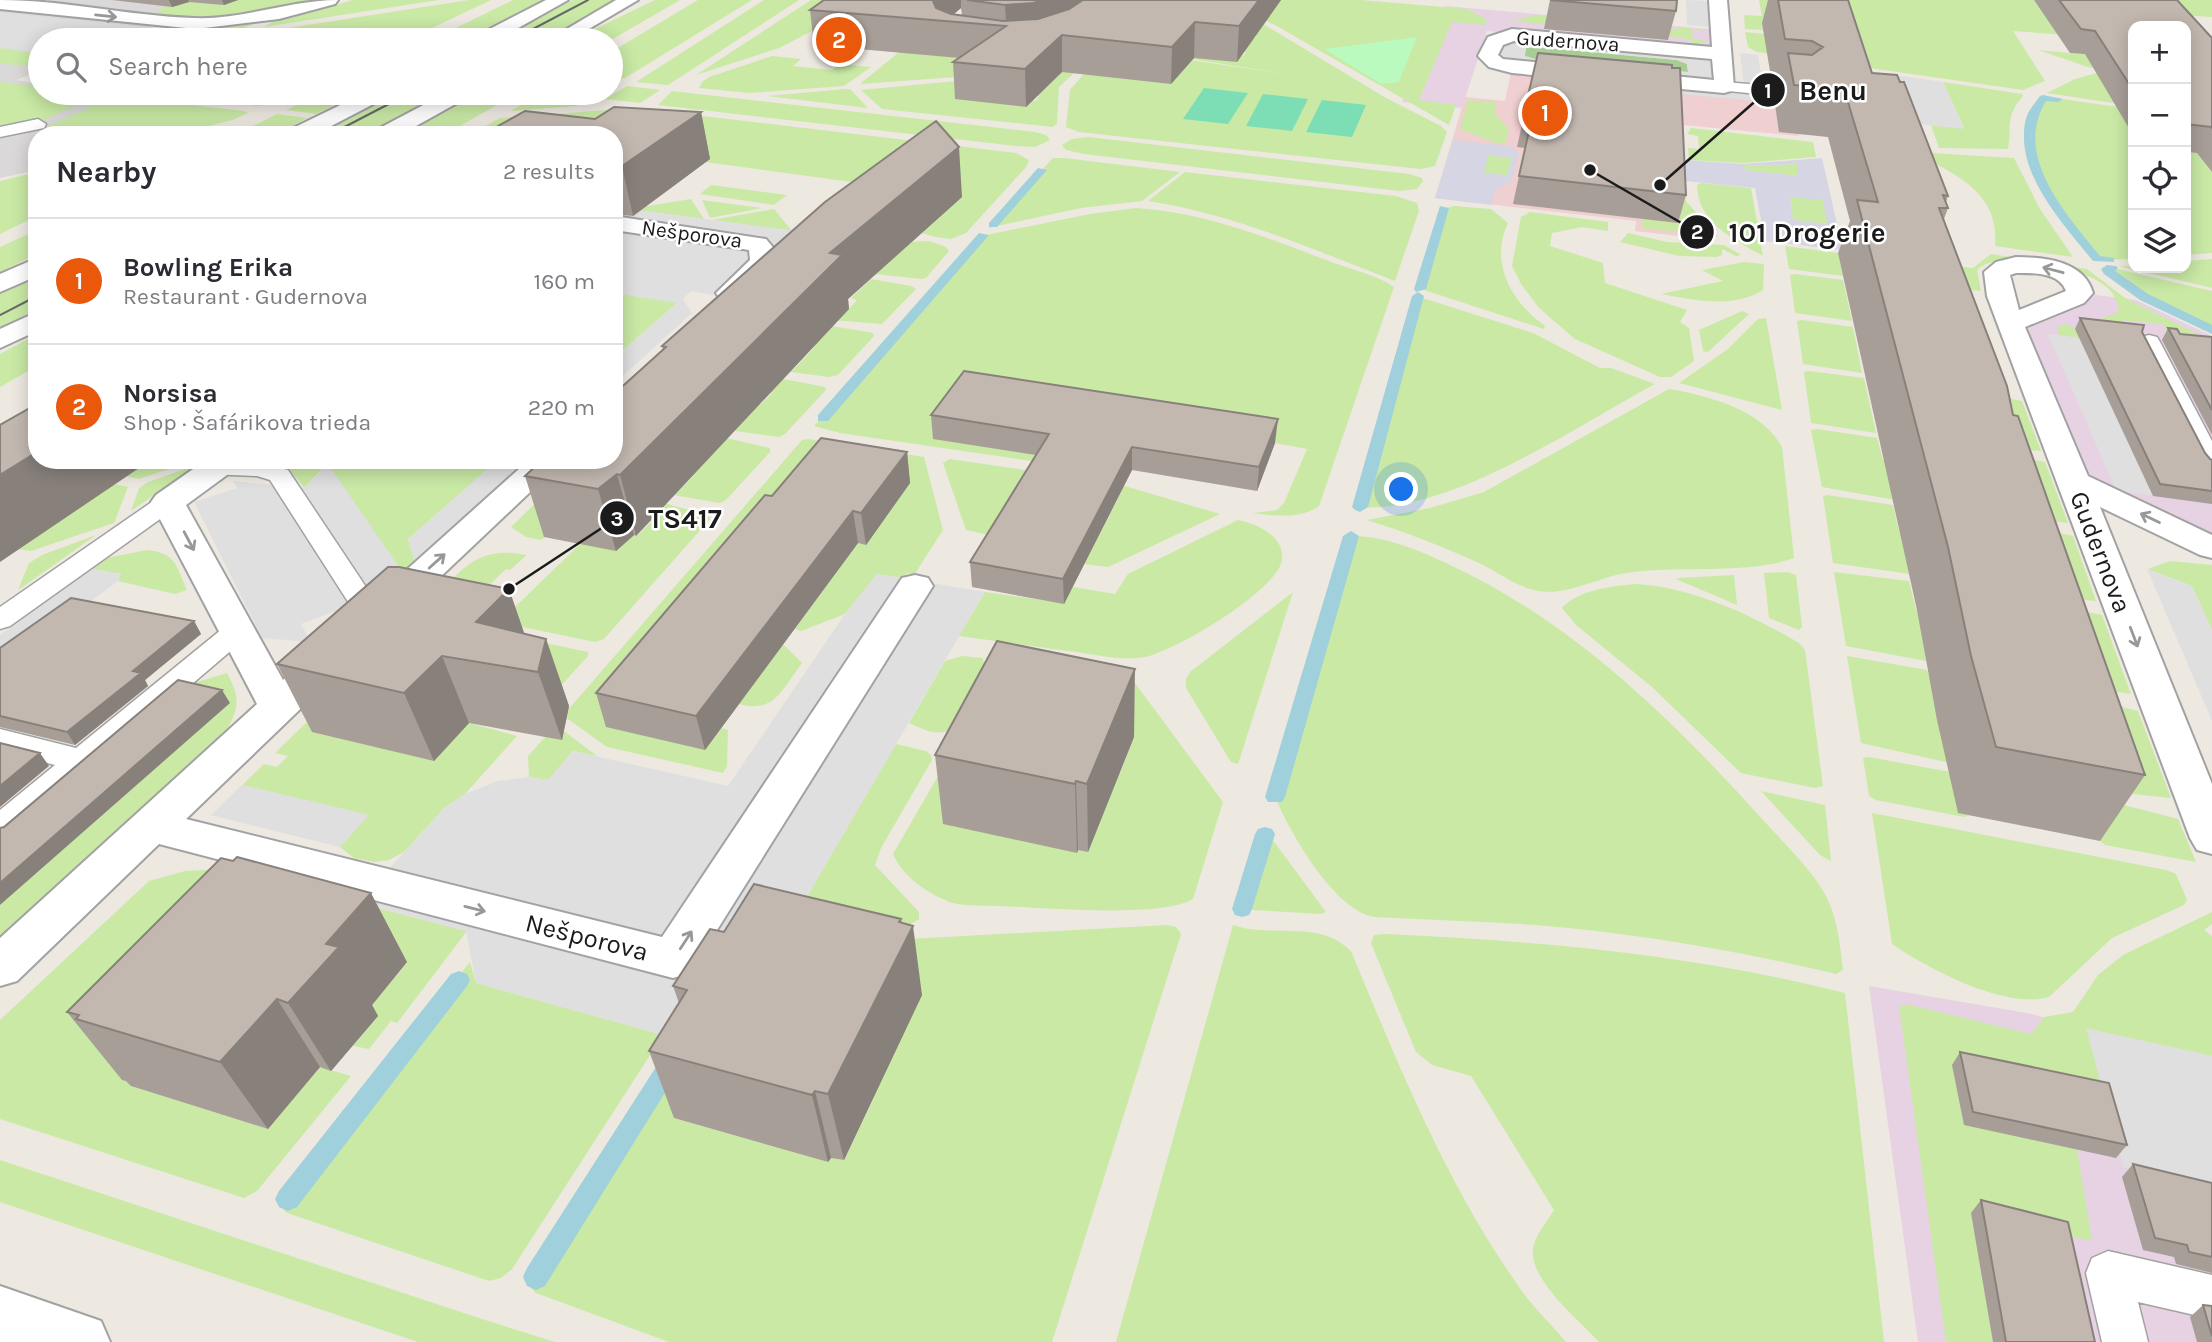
<!DOCTYPE html>
<meta charset="utf-8">
<style>
body{margin:0;font-family:Karla,sans-serif;background:#f2f2f3;color:#2b2b33}
.controls{position:absolute;right:21px;top:21px;display:grid;overflow:hidden;border-radius:14px;box-shadow:0 4px 18px #0003}
.controls button{width:63px;height:63px;display:grid;place-items:center;padding:0;border:0;border-bottom:2px solid #e1e1e2;background:#fff;color:#2b2b33;font:35px sans-serif}
.you{position:absolute;left:1402px;top:490px;width:24px;height:24px;margin:-18px;border:5px solid #fff;border-radius:50%;background:#1a73e8;box-shadow:0 0 0 10px #1a73e833}
.badge{display:grid;place-items:center;width:46px;height:46px;border-radius:50%;background:#ea580c;color:#fff;font-size:23px;font-weight:700}
.pin{position:absolute;translate:-50% -50%;border:4px solid #fff;box-shadow:0 2px 7px #0006}
.list{margin:0;padding:0;list-style:none}
h2{display:flex;justify-content:space-between;align-items:center;height:91px;margin:0;padding:0 28px;font-size:30px}
h2 small{font-size:23px;font-weight:400;color:#7c7c81}
.list li{display:grid;grid-template-columns:46px 1fr auto;gap:21px;align-items:center;box-sizing:border-box;height:126px;padding:0 28px;border-top:2px solid #e1e1e2}
.list b{display:block;font-size:26px;white-space:nowrap}
.list p{margin:0;font-size:23px;white-space:nowrap;color:#7c7c81}
.list em{font-size:23px;font-style:normal;color:#7c7c81}
.icon{flex:none;width:38px;height:38px;fill:none;stroke:currentColor;stroke-width:2;stroke-linecap:round;stroke-linejoin:round}
.map{position:relative;flex:none;width:2212px;height:1342px;overflow:hidden}
.search{position:absolute;background:#fff;box-shadow:0 4px 18px #0003;left:28px;top:28px;width:595px;height:77px;display:flex;align-items:center;gap:18px;box-sizing:border-box;padding:0 24px;border-radius:38px;color:#7c7c81;font-size:26px}
.panel{position:absolute;background:#fff;box-shadow:0 4px 18px #0003;left:28px;top:126px;width:595px;height:343px;border-radius:28px}
.map>svg:first-child{display:block}
</style>
<div class="map">
<svg width="2212" height="1342" viewBox="0 0 2212 1342">
<rect width="100%" height="100%" fill="#ede9e1"/>
<path fill="#dad8d8" d="M0,0H329L304,8L165,22L118,40H40V71L16,80L40,84V93H117L200,102L131,135H37V170L0,178Z"/>
<path fill="#efcfcf" d="M1512,67L1789,93L1799,136L1683,125L1687,237L1635,231L1636,221L1435,198L1465,97L1505,101Z"/>
<path fill="#e7d2e3" d="M1445,6L1720,30L1721,54L1487,31L1462,108L1402,102Z
M2080,293L2136,300L2212,336V548L2074,482L2010,323Z
M1869,986L2027,1013L2086,1028L2105,1097L2212,1188V1342H1918Z"/>
<path fill="#c9e9a5" d="M238,0H318L230,19L153,17L165,6C174,8 179,4 187,2C206,0 218,8 238,0Z
M352,0H439L264,27C290,8 323,11 352,0Z
M469,0H491L407,40H232L243,35Z
M513,0H542L465,40H431Z
M573,0H615L542,40H495Z
M655,0H680L611,40H572Z
M698,0H752L625,78L611,79V52Z
M764,0H799L668,85L636,82Z
M811,0H859L814,30L779,48L696,75Z
M1218,0H1361L1467,9L1486,19L1485,25L1452,22L1419,100L1456,105L1449,125L1275,25Z
M1759,0H2034L2052,26L2128,63L2091,68L2038,50L2079,54L2067,35L2013,31L2045,81L2023,90L1757,52L1748,47L1745,32L1764,34L1766,45L1762,23L1763,30L1745,29L1744,15L1762,16Z
M2087,0H2212V17L2095,10Z
M1536,15L1620,22L1658,34L1682,27L1708,32L1692,30L1693,39L1709,41L1692,45V40L1668,36L1512,21Z
M265,19C221,41 179,40 130,40Z
M1260,22L1386,98L1441,126L1447,132L1435,166L1421,169L1079,132L1066,127L1070,90L1093,63L1183,59L1292,75L1179,57L1243,56L1246,52L1242,51L1251,38H1255Z
M0,48L40,53V63L20,66L0,63Z
M904,48L908,53L983,60L957,77L860,84Z
M772,56L801,59L793,66L832,70L839,64L871,67L844,86L749,93L699,88L702,82L709,77Z
M1058,70L1074,73L1059,87L1057,123L1053,127L882,109L861,90L956,81L1035,101L1039,96L1034,95L1049,80H1054L1059,75Z
M2108,70L2133,106L2047,93L2075,79Z
M0,82L40,87V93L101,94L44,120L0,130Z
M1943,82L2022,94L2023,96C2005,116 2012,126 2008,149L1939,148L1931,125L1964,128Z
M627,86L660,90L640,103L605,99Z
M850,89L868,108L767,96L845,89Z
M672,91L1035,132L1046,135L1050,140L1035,147L1016,146L658,105Z
M143,93H205L271,102L259,106Z
M322,93H359L316,114L286,110Z
M392,93H443L364,135H310Z
M476,93H518L451,131L415,126Z
M540,93H600L576,106L511,111Z
M115,96L244,111L248,113L233,120L172,135H108L97,125L52,133L48,126Z
M2047,97L2133,109V259L2095,260C2071,228 2004,150 2030,110C2034,103 2039,98 2047,97Z
M1468,100L1496,102L1495,114L1509,129L1506,142L1498,144L1460,129Z
M620,109L614,135H469L500,118Z
M652,110L1016,153L1029,160L1026,167L966,233L951,239L935,237L873,218L888,183L856,179L852,182L690,160Z
M277,114L307,118L275,135H235Z
M1691,128L1813,142L1816,157L1743,163L1689,160L1688,148L1699,149L1698,136L1687,134Z
M1088,137L1409,174L1422,178L1423,181L1417,189L1399,191L1084,154L1066,150L1062,145L1072,139Z
M1913,152L2014,158L2040,209L2073,257L1995,246C2000,191 1954,174 1913,152Z
M2186,152L2212,155L2209,169L2212,172V253L2186,255Z
M1488,155L1513,158L1507,176L1483,173Z
M1053,158H1064L1180,172L1142,201L1081,208L988,228Z
M1797,164L1799,176L1744,170V166Z
M37,172V216L0,234V181Z
M1185,172L1396,196L1417,203L1419,211L1395,281C1314,250 1234,214 1148,201Z
M1702,183L1751,188L1763,256C1733,239 1698,223 1697,185Z
M711,185L787,195L774,205L700,194Z
M1790,196L1823,200L1828,224L1793,220Z
M1677,197L1685,200L1718,237L1642,228V219L1678,223Z
M691,199L704,219L629,209Z
M702,200L762,208L710,218Z
M1454,206L1491,209L1508,223C1489,262 1511,302 1545,326L1544,329L1418,288L1441,210Z
M1136,208C1205,212 1270,239 1334,263C1353,270 1377,275 1394,287L1319,506C1301,519 1274,516 1253,513L1277,510L1284,503L1307,449L1275,443L966,394L1055,458L1052,464L840,433L814,426L981,236L1090,214Z
M774,209L792,231L712,220Z
M1530,212L1608,222V231L1582,227L1552,233L1550,246L1603,263L1605,283L1687,310L1680,322L1689,328L1694,361L1671,377H1660L1575,339L1539,308L1521,284L1512,266L1521,217Z
M37,230V254L0,272V247Z
M1628,233L1667,242L1724,245L1741,255L1736,256L1722,249V255L1716,257L1679,256L1620,242Z
M929,241L946,247L949,251L926,278L922,279L875,274L806,246Z
M1785,246L1838,253L1843,276L1789,269Z
M1991,254L2087,269L2125,298L2212,341H2171L2163,324L2123,320L2130,335L2080,338L2059,335L2057,327L2065,324L2074,328L2117,313L2119,308C2116,301 2114,294 2109,289C2086,267 2002,246 1977,270L1981,291L1927,286L1920,262L1973,268Z
M2212,259V288L2119,266L2186,268V261Z
M1744,262L1764,264L1763,290C1732,309 1694,300 1661,294L1723,281L1702,270Z
M2108,267L2212,291V331L2147,300L2105,271Z
M37,274V309L0,328V293Z
M1795,274L1843,280L1852,321L1795,313L1790,275Z
M871,279L911,286L916,289L882,324L832,320L849,309L857,300L851,298Z
M614,293L678,302L614,358Z
M1416,296L1533,333L1600,368H1611L1655,384C1573,428 1448,515 1356,507Z
M1742,311L1749,314L1708,352L1703,351L1699,330Z
M1766,318L1782,410L1679,383L1728,349L1758,319Z
M1802,320L1853,327L1862,373L1803,364L1797,321Z
M826,325L873,333L874,336L838,375L829,377L783,371L793,370L813,349Z
M37,334V366L0,387V354Z
M1809,371L1864,378L1876,433L1811,423L1804,372Z
M778,378L825,387L826,390L785,434L779,437L728,430L753,403L761,404L772,393L765,391Z
M1669,389C1709,396 1761,409 1782,447L1794,558C1748,575 1676,565 1626,573C1597,578 1566,596 1539,591C1519,588 1499,573 1481,564C1444,547 1406,532 1367,520L1430,508L1484,492Z
M1981,393L2022,401L2041,451L1995,447Z
M1817,429L1877,438L1883,460L1891,462L1901,501L1822,487L1811,430Z
M722,437L770,448V452L726,500L720,503L667,494L670,491L678,492L702,466Z
M808,439L924,457L943,530L914,575L907,573L903,578L877,574L845,614L801,631L795,629L858,543L866,545L826,469L705,750L722,728L728,730L727,766L723,773L607,747L568,719L565,715L567,711L802,440Z
M1997,453L2045,462L2068,523L2000,515Z
M950,459L1046,473L1002,538L966,530L943,463Z
M148,460H196L139,479L124,476Z
M245,460H498L408,539L415,563L378,598L327,464L304,488C286,461 273,462 242,462Z
M197,465L131,511L139,488L148,482Z
M114,484L128,487L114,523L31,551L16,549Z
M1118,484L1220,514L1108,567L1084,564L1121,493Z
M553,486L547,535L541,540L526,537L511,527Z
M1827,495L1893,505L1899,531L1908,533L1917,575L1833,563L1823,496Z
M660,502L708,515L710,519L604,639L595,642L425,607C460,573 474,544 527,555L510,570L506,569L472,602L512,610L580,544L629,534L637,536L652,521L644,519Z
M1238,520C1257,524 1285,536 1282,560C1277,591 1175,651 1145,657C1123,661 1098,655 1076,652C1037,647 998,641 959,636L985,592L1063,603L1073,587L1115,594L1128,574Z
M2020,524L2073,536L2096,601L2024,594Z
M96,535L24,586L18,590L29,563L42,555Z
M1347,536C1383,535 1416,549 1448,564C1572,621 1673,720 1763,820C1781,840 1817,875 1827,898C1838,921 1840,945 1843,970L1836,974C1738,951 1636,933 1535,925C1482,921 1428,920 1374,917C1333,910 1286,827 1272,789Z
M147,550C176,553 176,565 187,590L175,594L118,581L121,574L92,569L106,558Z
M2170,561L2212,565V630L2192,586L2148,569Z
M1787,572L1796,575L1802,627L1799,630L1769,618L1764,573Z
M1834,572L1909,581L1916,610L1925,612L1937,663L1846,646Z
M1734,575L1737,605L1676,579L1679,578Z
M1636,584C1691,587 1752,615 1799,643L1805,650L1823,786L1815,788L1741,773L1652,687L1576,625L1562,608C1577,590 1613,586 1636,584Z
M1293,592L1238,764L1231,762L1186,688V679L1190,672Z
M2044,603L2102,615L2131,694L2050,682Z
M416,616L588,652V656L537,712L501,689L434,761L469,723L517,736L465,794L444,808L404,852L389,860L374,862L354,858L340,847L368,815L242,785L264,764L277,767L288,756L275,753Z
M783,644L802,663C783,688 775,714 739,704Z
M962,656L983,658L984,666L949,730C936,737 921,728 909,723L945,661Z
M1847,656L1927,670L1959,765L1861,743Z
M227,673C242,701 238,708 225,734L0,945V905L190,684Z
M1129,679L1135,683L1223,802L1193,899C1163,918 1041,908 1002,906C987,905 968,907 953,903C929,895 903,877 893,854L949,757L966,761L955,780L1078,850L1109,772L1120,774L1134,737L1125,735Z
M2073,695L2138,711L2171,798L2084,789L2064,726Z
M556,725L597,756L573,751L548,780L529,777L528,756Z
M896,744L926,751L931,755L932,760L881,848L875,865L919,912V919L909,925L795,917Z
M1869,757L1950,772L1958,813L1970,815L1964,817L1876,800L1869,796L1863,758Z
M1761,791L1825,805L1831,861L1820,855Z
M2085,795L2178,819L2196,862L2105,845L2100,841Z
M1872,813L2166,870L2176,874L2187,900L2184,905L2112,938L2049,997C2005,1010 1927,968 1892,944Z
M1261,832L1269,835L1326,912L1321,914L1237,909Z
M226,869L467,931L397,1023L391,1021L369,1049L353,1046L378,1016L366,1012L407,963L131,1086L268,1129L320,1067L351,1076L257,1191L244,1198L0,1119V1020L149,881L185,871Z
M2212,912V924L2204,930L2212,936V1056L2087,1029L2105,1097L2077,1149L2092,1240L2057,1235L1971,1213L1993,1342H1946L1899,1006L1910,1005L2031,1034L2044,1017L2073,1012L2098,975L2123,955Z
M1167,925L1176,927L1181,934L1052,1342H669L536,1293L530,1287L529,1277L673,1051L674,1118L828,1162L831,1158L844,1160L873,1100L910,987L771,953L890,940Z
M1233,925C1274,939 1316,918 1351,951C1400,1069 1449,1190 1524,1294C1537,1311 1553,1326 1566,1342H1116Z
M1386,934C1540,941 1695,955 1845,993L1884,1342H1599C1580,1321 1529,1280 1533,1249C1535,1235 1547,1222 1554,1210L1471,1076L1432,1065L1416,1052L1371,943L1374,935Z
M470,962L476,983L663,1035L512,1269L501,1278L489,1281L287,1213L281,1207L284,1197Z
M0,1160L482,1319L555,1342H418L0,1202Z"/>
<path fill="#a7cd94" d="M1536,47L1677,60L1687,64L1688,72L1542,61L1524,56L1526,48Z"/>
<path fill="#bbfabe" d="M1417,37L1399,82L1381,84L1324,49Z"/>
<path fill="#7ddeb5" d="M1204,88L1248,93L1228,124L1183,119Z
M1263,94L1308,99L1292,131L1246,126Z
M1322,100L1366,105L1352,137L1306,132Z"/>
<path fill="#dfdfdf" fill-rule="evenodd" d="M1686,0L1709,1L1711,27L1687,25Z
M0,12L142,27L182,32L130,40H40V53L0,48Z
M1502,38L1721,54L1724,87L1512,67L1488,51ZM1536,47L1677,60L1687,64L1688,72L1542,61L1525,56L1526,48Z
M1740,53L1758,55L1763,87L1744,85Z
M1797,61L1943,82L1964,129L1889,121Z
M1630,82L1766,95L1767,102L1647,91Z
M614,207L812,233L742,300L691,291L683,299L692,313L614,384V358L677,303L614,293Z
M2048,334L2080,338L2153,496L2116,490Z
M498,460H529L415,563L408,539Z
M328,464L399,567L373,597L301,624L311,642L262,638L194,502L237,488L233,481L304,488Z
M92,569L121,574L118,581L0,668V635Z
M2147,569L2192,586L2212,630V721Z
M877,574L985,592L795,917L663,1035L476,983L466,931L358,903L444,808L465,794L498,781L529,777L548,780L573,751L728,786L845,614Z
M242,785L369,815L340,847L211,815Z
M2086,1028L2212,1056V1188L2123,1167Z"/>
<path fill="#d5d5e3" fill-rule="evenodd" d="M1453,140L1510,146L1519,152L1511,182L1495,190L1491,205L1435,198ZM1488,155L1512,158L1507,175L1484,173Z
M1822,158L1843,250L1765,241L1755,188L1685,181L1684,160L1744,164ZM1797,164L1798,176L1745,170L1744,166ZM1790,197L1823,200L1827,224L1793,220Z"/>
<g fill="none" stroke-linecap="round" stroke-linejoin="round">
<path fill="#a0d0dc" fill-rule="evenodd" d="M2043,95L2063,99L2058,102L2046,101C2012,156 2067,215 2100,256L2114,258V262L2093,261C2063,224 2013,171 2026,119C2028,111 2035,103 2040,96Z
M1038,168L1047,170L997,227H989V223Z
M1440,206L1449,208L1426,289L1416,292L1414,289Z
M979,233L989,235L828,421H818V415Z
M2107,265L2116,266L2118,268L2115,271L2148,294L2212,325V334L2140,300L2104,274L2101,269Z
M1418,292L1424,296L1368,507L1360,512L1355,510L1352,507L1412,296Z
M1351,531L1359,536L1285,797L1282,802H1268L1265,797L1343,536Z
M1265,827L1272,829L1275,834L1252,909L1249,915L1242,917L1235,915L1232,909L1255,834L1258,829Z
M459,971L467,974L470,980L467,986L297,1207L288,1211L279,1207L275,1199L279,1191L451,974Z
M671,1053L679,1056L683,1063L679,1070L545,1286L536,1290L527,1286L523,1277L527,1268L663,1056Z"/>
<g stroke="#a2a2a2" stroke-width="3">
<path id="service" d="M1724,82L1798,88L1806,93L1798,98L1718,90L1716,87Z
M38,119L46,124L44,128L0,137V127Z
M2149,335L2157,337L2160,342L2212,441V471L2203,469L2200,464L2138,342L2141,337Z
M215,462H259L288,470L380,608L383,623L379,629L369,632L359,629L352,608L270,480L257,476L206,474L203,469L206,464Z
M168,494L177,497L181,502L177,507L10,626L0,629V607L159,497Z
M237,622L247,625L251,631L247,637L12,838L0,841V810L55,765L0,751V729L76,748L227,625Z
M2108,1251L2212,1275V1319L2138,1302L2148,1342H2102L2086,1273L2092,1258Z"/>
</g>
<g stroke="#a2a2a2" stroke-width="4">
<path id="minor" d="M0,0C65,0 129,16 194,18C242,20 290,0 338,0L335,4L279,19L196,29L0,9Z
M1709,0H1727L1734,87L1731,91L1724,93L1512,73L1489,67L1478,56L1488,37L1512,29L1712,47ZM1514,41L1712,59L1714,80L1503,59L1498,55L1503,45Z
M614,216L766,239L777,252C774,266 750,293 736,299C731,302 725,300 720,299L716,293L750,260L749,250L614,230Z
M2016,257C2045,257 2084,261 2093,293L2084,303L2025,327L2088,476L2212,535V558L2200,555L2100,507L2212,784V854L2197,850L2190,838L1987,296L1984,272L1996,262ZM2016,273C2034,273 2059,272 2066,291L2019,310L2010,275Z
M206,460H243L238,467L186,505L283,680C302,663 317,642 344,649L350,658L344,667L186,819L662,937L902,578L915,575L928,578L933,586L690,973L673,978L159,844L17,981L0,986V938L257,704L151,502L156,495Z
M529,460H564L399,616L386,619L373,616L368,608L373,600Z"/>
</g>
<g stroke="#a2a2a2" stroke-width="4">
<path id="tertiary" d="M546,0H568L497,40H474L476,36Z
M616,0H638L570,40H548Z
M365,93H390L387,97L314,135H286L289,130Z
M446,93H471L468,97L400,135H373L376,130Z
M37,258V276L0,292V274Z
M37,312V331L0,348V329Z
M0,1286L101,1321L110,1342H0Z"/>
</g>
<use href="#service" fill="#fff" fill-rule="evenodd"/>
<use href="#minor" fill="#fff" fill-rule="evenodd"/>
<use href="#tertiary" fill="#fff" fill-rule="evenodd"/>
<path stroke="#696969" stroke-width="2" d="M512,40L588,0
M329,135L410,93
M0,315L37,296"/>
</g>
<path fill="#a79e97" fill-rule="evenodd" d="M112,0H238L224,5L189,2L172,7Z
M824,0H1081V1L1083,0H1281L1237,62L1194,58L1171,84L1062,72L1026,107L955,99L953,62L959,58L814,45L810,10ZM961,8L962,15L954,14Z
M1550,0L1676,11L1668,40L1544,29Z
M1768,0H1848L1872,73L1948,196L1946,202L1948,208L1944,219L2013,415L2145,775L2100,841L1958,813L1937,720L1917,610L1838,253L1850,221L1828,137L1779,132L1774,98L1778,84L1772,83L1762,23Z
M2034,0H2177L2212,38V172L2197,153L2186,152V26H2133V135L2085,54L2070,53Z
M1538,53L1686,195L1678,223L1513,204L1525,148L1517,147Z
M701,112L710,159L633,216L614,214V135L595,119Z
M962,197L848,299L849,309L636,536L634,535L616,551L544,537L525,476L663,350L662,346Z
M2080,318L2210,459L2212,460V504L2153,496L2075,329Z
M2168,328L2180,334L2212,337V435L2162,340Z
M931,415L1275,443L1257,491L1132,470L1064,604L972,587L970,562L1036,455L933,439Z
M907,452L910,483L866,545L858,543L705,750L606,727L596,693L772,496Z
M509,589L524,633L546,639L569,706L562,740L469,723L434,761L312,732L277,664Z
M194,621L201,634L145,680L148,686L75,745L0,727V648Z
M1134,737L1088,852L1078,850L1077,853L943,824L935,755Z
M901,922L922,995L844,1160L831,1158L828,1162L674,1118L649,1051L679,1003L673,986L724,932Z
M407,962L372,1005L378,1016L331,1071L320,1067L268,1129L131,1086L126,1081L122,1080L67,1012Z
M1960,1052L2127,1145L2116,1158L1964,1125L1952,1065Z
M2133,1164L2212,1183V1273L2176,1264L2174,1257L2143,1250L2122,1177Z
M1981,1200L2095,1342H1993L1971,1213Z
M2203,1305L2212,1306V1342H2197L2190,1317Z"/>
<path fill="#88817b" d="M169,0H188L189,2L172,7Z
M222,0H238L224,5Z
M934,0H961V8L944,22V21L935,20Z
M1043,0H1081L1082,8L1007,39L1005,5Z
M1259,0H1281L1237,62L1239,26Z
M1195,22L1194,58L1171,84L1172,47Z
M1062,35V72L1026,107L1025,69Z
M701,112L710,159L633,216L622,166Z
M959,147L962,197L848,299L849,309L636,536L620,475L830,253Z
M1278,419L1275,443L1257,491L1259,467Z
M1132,447V470L1064,604L1063,579Z
M37,452V460H151L0,562V475Z
M907,452L910,483L866,545L861,513Z
M617,474L634,535L616,551L598,489Z
M853,511L858,543L705,750L696,716Z
M509,589L532,656L476,622Z
M194,621L201,634L145,680L148,686L75,745L67,732L133,671Z
M546,639L569,706L562,740L538,672Z
M442,656L469,723L434,761L404,693Z
M1135,669L1134,737L1088,852L1087,784Z
M222,690L230,703L0,905V883Z
M40,753L49,766L0,807V786Z
M1076,781L1078,850L1077,853L1075,784Z
M371,893L407,962L372,1005L378,1016L331,1071L288,1003L326,944Z
M901,919L904,943L913,926L922,995L844,1160L828,1094Z
M277,999L320,1067L268,1129L220,1062Z
M815,1091L831,1158L828,1162L812,1095Z"/>
<path fill="#c2b8b0" stroke="#88817b" stroke-width="2" d="M824,0H934L933,1L936,8L951,14L1003,21L1038,19L1069,9L1083,0H1259L1239,26L1195,22L1172,47L1062,35L1025,69L953,62L1006,26L810,10Z
M967,0H1043L1033,3L1005,5Z
M1550,0H1677L1676,11Z
M1778,0H1848L1872,73L1897,75L1900,82H1904L1948,196L1943,195L1948,208H1939L2007,386L2013,415L2018,416L2145,775L1996,747L1971,656L1948,547L1857,200L1878,202L1844,89L1794,85L1788,53L1812,55L1823,47L1812,41L1785,39Z
M2059,0H2177L2212,38V128L2211,127L2186,124V26H2133V90L2095,31L2081,29Z
M1538,53L1672,65V68H1680L1686,195L1519,176L1531,122L1522,121Z
M614,107L701,112L622,166H614V135H482L525,111L595,119Z
M936,121L959,147L830,253L842,255L620,475L617,474L598,489L525,476L542,460H614V394L666,347L662,346L825,202Z
M2080,318L2144,325L2142,332L2205,453L2210,459L2212,460V491L2160,484Z
M2168,328L2177,329L2180,334L2212,337V410Z
M964,371L1278,419L1259,467L1132,447L1063,579L970,562L1049,434L931,415Z
M37,404V452L0,475V425Z
M821,438L907,452L861,513L853,511L696,716L596,693L765,495L772,496Z
M388,567H399L509,589L476,622L546,639L538,672L442,656L404,693L277,664Z
M71,598L194,621L133,671L141,673L67,732L0,716V648Z
M997,641L1135,669L1087,784L1076,781L1075,784L935,755Z
M178,680L222,690L0,883V828L4,827Z
M0,743L40,753L0,786Z
M237,857L371,893L326,944L339,947L288,1003L277,999L220,1062L76,1019L79,1015L67,1012L221,858L233,861Z
M754,884L901,919L899,922L913,926L828,1094L815,1091L812,1095L649,1051L687,990L673,986L710,929L724,932Z
M1960,1052L2109,1083L2127,1145L1973,1112Z
M2133,1164L2212,1183V1257L2189,1252L2187,1245L2155,1238Z
M1981,1200L2068,1222L2095,1342H2006Z
M2203,1305L2212,1306V1336Z"/>
<defs><path id="oneway-shaft" d="M-6 0H5M1.5-3L5.5 0L1.5 3" fill="none" stroke-width="1.6" stroke-linecap="round" stroke-linejoin="round" transform="scale(1.75)"/></defs>
<g stroke="#989898">
<use href="#oneway-shaft" transform="translate(106 16) rotate(6)"/>
<use href="#oneway-shaft" transform="translate(2053 270) rotate(-165)"/>
<use href="#oneway-shaft" transform="translate(2150 518) rotate(-154)"/>
<use href="#oneway-shaft" transform="translate(189 541) rotate(62)"/>
<use href="#oneway-shaft" transform="translate(437 561) rotate(-42)"/>
<use href="#oneway-shaft" transform="translate(2134 637) rotate(69)"/>
<use href="#oneway-shaft" transform="translate(475 909) rotate(14)"/>
<use href="#oneway-shaft" transform="translate(686 940) rotate(-57)"/>
</g>
<g text-anchor="middle" stroke-width="5" stroke-linejoin="round" paint-order="stroke">
<g font-size="21" fill="#1b1b1b" stroke="#fff">
<text transform="translate(1568 41) rotate(4)" y="7">Gudernova</text>
<text transform="translate(692 234) rotate(8)" y="7">Nešporova</text>
</g>
<g font-size="26" fill="#1b1b1b" stroke="#fff">
<text transform="translate(2101 552) rotate(69)" y="9">Gudernova</text>
<text transform="translate(587 937) rotate(14)" y="9">Nešporova</text>
</g>
</g>
<path fill="none" stroke="#1b1b1b" stroke-width="2.5" d="M1660 185L1768 90M1590 170L1697 232M509 589L617 518"/>
<g fill="#1b1b1b" stroke="#fff" stroke-width="2.5">
<circle cx="1660" cy="185" r="7"/>
<circle cx="1590" cy="170" r="7"/>
<circle cx="509" cy="589" r="7"/>
<circle cx="1768" cy="90" r="18"/>
<circle cx="1697" cy="232" r="18"/>
<circle cx="617" cy="518" r="18"/>
</g>
<g font-size="21" text-anchor="middle" font-weight="bold" fill="#fff">
<text x="1768" y="98">1</text>
<text x="1697" y="239">2</text>
<text x="617" y="526">3</text>
</g>
<g font-size="28" text-anchor="middle" font-weight="bold" fill="#1b1b1b" stroke="#fff" stroke-width="5" stroke-linejoin="round" paint-order="stroke">
<text x="1833" y="100">Benu</text>
<text x="1807" y="242">101 Drogerie</text>
<text x="685" y="528">TS417</text>
</g>
</svg>
<div class="controls">
<button>+</button>
<button>−</button>
<button><svg class="icon" aria-label="locate" viewBox="0 0 24 24"><circle cx="12" cy="12" r="6"/><path d="M12 2v4M12 18v4M2 12h4M18 12h4"/></svg></button>
<button><svg class="icon" aria-label="layers" viewBox="0 0 24 24"><path d="M12 4l9 5-9 5-9-5zM3 14l9 5 9-5"/></svg></button>
</div>
<div class="you"></div>
<div class="pin badge" style="left:1545px;top:113px">1</div>
<div class="pin badge" style="left:839px;top:40px">2</div>
<div class="search"><svg class="icon" aria-label="search" viewBox="0 0 24 24"><circle cx="10" cy="10" r="6"/><path d="M15 15l6 6"/></svg>Search here</div>
<section class="panel">
<h2>Nearby<small>2 results</small></h2>
<ul class="list">
<li><span class="badge">1</span><div><b>Bowling Erika</b><p>Restaurant · Gudernova</p></div><em>160 m</em></li>
<li><span class="badge">2</span><div><b>Norsisa</b><p>Shop · Šafárikova trieda</p></div><em>220 m</em></li>
</ul>
</section>
</div>
